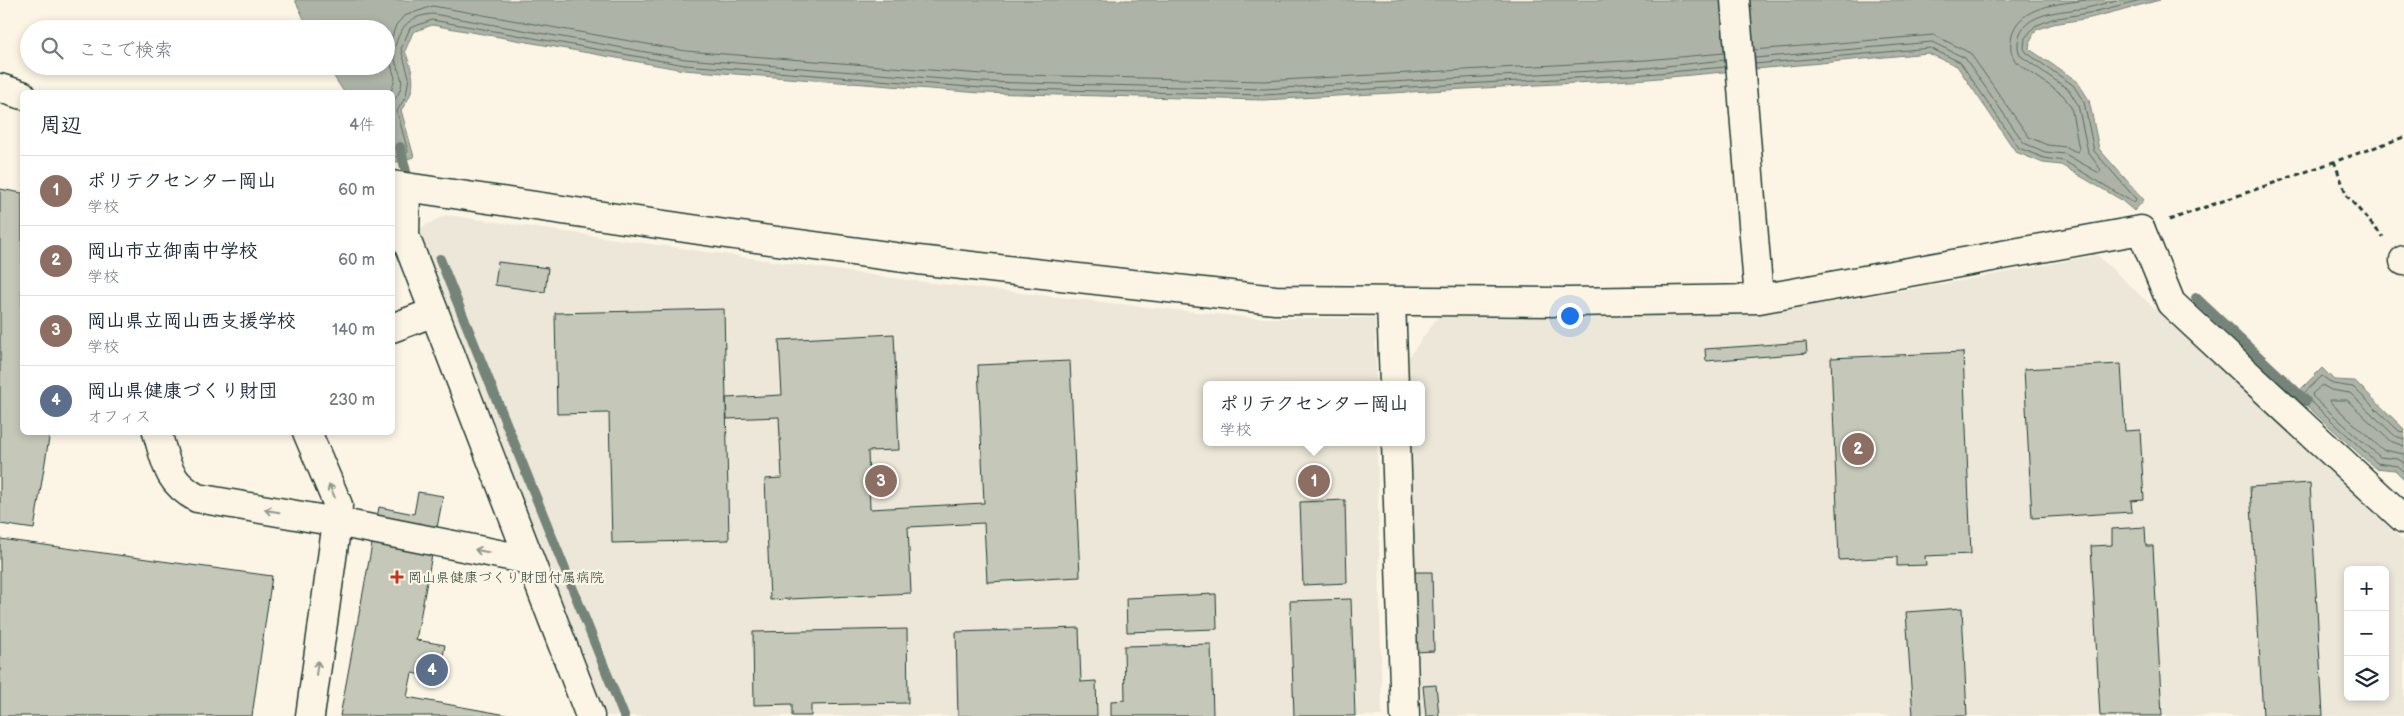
<!DOCTYPE html>
<html lang="ja">
<meta charset="utf-8">
<style>
body{margin:0;font-family:"Balsamiq Sans","Klee One",sans-serif;background:#f2f2f3;color:#1f2937}
.controls{position:absolute;right:15px;bottom:15px;display:grid;overflow:hidden;border-radius:8px;box-shadow:0 2px 8px #0003}
.controls button{width:45px;height:45px;display:grid;place-items:center;padding:0;border:0;border-bottom:1px solid #e0e1e3;background:#fff;color:#1f2937;font:25px sans-serif}
.you{position:absolute;left:1569px;top:315px;width:18px;height:18px;margin:-12px;border:4px solid #fff;border-radius:50%;background:#1a73e8;box-shadow:0 0 0 8px #1a73e833}
.badge{display:grid;place-items:center;width:32px;height:32px;border-radius:50%;background:#1a73e8;color:#fff;font-size:16px;font-weight:700}
.pin{position:absolute;translate:-50% -50%;border:2px solid #fff;box-shadow:0 1px 5px #0006}
.popup{position:absolute;left:1203px;top:381px;width:222px;height:65px;box-sizing:border-box;display:grid;place-content:center;border-radius:8px;background:#fff;filter:drop-shadow(0 1px 4px #0005);font-size:16px;white-space:nowrap;color:#747a83}
.popup b{font-size:19px;color:#1f2937}
.popup::after{content:'';position:absolute;left:50%;top:100%;margin-left:-10px;border:10px solid transparent;border-top-color:#fff}
.list{margin:0;padding:0;list-style:none}
h2{display:flex;justify-content:space-between;align-items:center;height:65px;margin:0;padding:0 20px;font-size:21px}
h2 small{font-size:16px;font-weight:400;color:#747a83}
.list li{display:grid;grid-template-columns:32px 1fr auto;gap:15px;align-items:center;box-sizing:border-box;height:70px;padding:0 20px;border-top:1px solid #e0e1e3}
.list b{display:block;font-size:19px;white-space:nowrap}
.list p{margin:0;font-size:16px;white-space:nowrap;color:#747a83}
.list em{font-size:16px;font-style:normal;color:#747a83}
.icon{flex:none;width:28px;height:28px;fill:none;stroke:currentColor;stroke-width:2;stroke-linecap:round;stroke-linejoin:round}
.map{position:relative;flex:none;width:2404px;height:716px;overflow:hidden}
.search{position:absolute;background:#fff;box-shadow:0 2px 8px #0003;left:20px;top:20px;width:375px;height:55px;display:flex;align-items:center;gap:12px;box-sizing:border-box;padding:0 18px;border-radius:28px;color:#747a83;font-size:19px}
.panel{position:absolute;background:#fff;box-shadow:0 2px 8px #0003;left:20px;top:90px;width:375px;height:345px;border-radius:8px}
.map>svg:first-child{display:block}
</style>
<div class="map">
<svg width="2404" height="716" viewBox="0 0 2404 716">
<rect width="100%" height="100%" fill="#fcf5e5"/>
<filter id="ink" filterUnits="userSpaceOnUse"><feTurbulence type="fractalNoise" baseFrequency=".02" numOctaves="2"/><feDisplacementMap in="SourceGraphic" scale="10" xChannelSelector="R" yChannelSelector="G"/><feConvolveMatrix kernelMatrix="1 2 1 2 8 2 1 2 1" color-interpolation-filters="sRGB"/></filter>
<g filter="url(#ink)">
<path fill="#ece7d8" fill-rule="evenodd" d="M446,215L914,281L1166,309L1254,318H1375L1376,385H1206V442H1377L1382,716H606L412,232Z
M2097,255L2404,541V716H1415L1410,442H1422V385H1409L1408,358L1438,317L1761,314L1966,280ZM2348,570H2385V697H2348Z"/>
<path fill="#aeb3a7" stroke="#758479" d="M295,0H2160L2090,18L2053,24L2036,30L2030,41L2029,49L2077,81L2089,100L2099,149L2144,200L2134,211L2120,199L2061,165L2043,163L2016,152L1957,66L1928,53L1648,79L1263,100L981,93L684,70L432,25L413,32L405,51C414,75 418,88 401,110L414,157L393,163L392,92H344L327,66H386V29H309Z
M2322,368L2334,380L2355,381L2404,429V479L2395,470L2375,468L2295,395Z"/>
<g fill="none" stroke-linecap="round" stroke-linejoin="round">
<path stroke="#586c62" stroke-width="1" d="M1754,50L1934,35L1970,53L2029,137L2047,145L2066,147L2077,152L2079,149L2071,107L2063,95L2016,62C2011,55 2010,48 2011,39C2016,5 2060,4 2086,0
M1755,58L1932,42L1965,58L2024,143L2045,152L2065,154L2099,173L2101,170L2088,152L2078,105L2069,90L2021,56C2018,52 2018,48 2018,42C2021,11 2063,12 2086,8C2096,6 2106,3 2116,0
M1755,64L1930,48L1960,62L2019,148L2044,158L2064,161L2134,203L2136,199L2094,151L2084,102L2073,85L2038,61L2026,52L2024,48L2025,38L2035,26L2052,19L2089,13L2141,0
M391,92L395,78L387,51L396,25L404,16L433,6L686,51L982,74L1263,81L1646,60L1724,53
M392,103C412,78 395,75 394,52C394,48 396,44 397,40C404,22 413,16 433,14L685,59L982,82L1263,89L1647,68L1725,60
M392,158L408,152L397,111L406,96L409,77L401,49L410,28L432,20L685,65L982,88L1263,95L1647,74L1725,67
M2404,432L2399,431L2353,387L2333,384L2322,376L2303,394L2377,463L2397,466L2404,472
M2404,439L2395,436L2350,393L2331,390L2322,385L2312,394L2313,397L2380,457L2398,459L2404,463
M2404,446L2390,441L2347,400H2330L2331,403L2383,450L2404,454"/>
<path stroke="#758479" stroke-width="10" d="M400,147L408,180
M440,259L624,716
M2196,298L2306,401"/>
</g>
<path fill="#c5c7b9" stroke="#1f3d34" d="M0,189L22,193V432H50L34,529L0,524Z
M498,262L548,268L545,292L495,285Z
M724,309L729,540L612,543L609,413L557,414L555,313Z
M894,334L899,450L868,451L870,509L984,503L978,365L1070,361L1080,577L987,582L984,523L908,527L911,593L770,600L765,479L782,478L779,417L727,419L726,398L782,395L779,340Z
M1806,342L1807,353L1706,361L1705,349Z
M1963,352L1971,554L1925,556L1926,565L1897,566V557L1839,560L1831,358Z
M2121,364L2125,431L2140,430L2144,500L2131,501L2132,512L2032,518L2024,369Z
M2310,483L2323,716H2263L2250,487Z
M418,492L443,496L416,640L445,645L439,678L412,673L407,697L512,716H340L379,507L414,514Z
M1345,500L1347,583L1303,585L1300,502Z
M2145,527L2146,546H2153L2162,716H2100L2091,546L2112,545V529Z
M0,539L272,576L252,716H0Z
M1414,572H1432L1434,651L1416,652Z
M1216,594L1217,629L1127,632L1126,598Z
M1351,599L1355,716H1294L1290,601Z
M1962,608L1967,716H1913L1906,612Z
M1079,628L1081,682L1096,681L1097,716H958L956,632Z
M907,629L908,703L811,705V716H792V704L754,705L753,632Z
M1211,644L1213,716H1111V701L1125,700L1124,646Z
M1436,685L1439,716H1426L1423,686Z"/>
<g fill="none" stroke-linecap="round" stroke-linejoin="round">
<g stroke="#1f3d34" stroke-width="31">
<path id="minor" d="M1735,0L1759,299
M0,88L22,95
M392,185L726,234L918,260L1275,300L1567,302L1759,299L2141,230L2171,303L2404,519
M406,188L405,236L590,716
M2404,260V261
M1391,301L1394,385
M392,328L434,312
M157,432C166,462 167,482 197,498L337,522L310,716
M307,432L338,505L337,522L529,560
M1396,442L1405,716"/>
</g>
<path stroke="#1f3d34" stroke-width="3" stroke-dasharray="5 4" stroke-linecap="butt" d="M2334,161L2347,196L2383,237
M2169,220L2404,137"/>
<use href="#minor" stroke="#fcf5e5" stroke-width="28"/>
</g>
<defs><path id="oneway-shaft" d="M-6 0H5M1.5-3L5.5 0L1.5 3" fill="none" stroke-width="1.6" stroke-linecap="round" stroke-linejoin="round" transform="scale(1.25)"/></defs>
<g stroke="#8e998c">
<use href="#oneway-shaft" transform="translate(332 491) rotate(-113)"/>
<use href="#oneway-shaft" transform="translate(272 511) rotate(-170)"/>
<use href="#oneway-shaft" transform="translate(482 551) rotate(-169)"/>
<use href="#oneway-shaft" transform="translate(317 668) rotate(-82)"/>
</g>
</g>
<path fill="#c8321e" stroke="#fcf5e5" stroke-width="2" d="M394.5 569.5h5v5h5v5h-5v5h-5v-5h-5v-5h5z"/>
<g text-anchor="middle" stroke-width="4.5" stroke-linejoin="round" paint-order="stroke">
<g font-size="14" fill="#1f3d34" stroke="#fcf5e5" text-anchor="start">
<text x="408" y="582">岡山県健康づくり財団付属病院</text>
</g>
</g>
</svg>
<div class="controls">
<button>+</button>
<button>−</button>
<button><svg class="icon" aria-label="layers" viewBox="0 0 24 24"><path d="M12 4l9 5-9 5-9-5zM3 14l9 5 9-5"/></svg></button>
</div>
<div class="you"></div>
<div class="pin badge" style="left:1314px;top:481px;background:#8d6e63">1</div>
<div class="popup"><b>ポリテクセンター岡山</b>学校</div>
<div class="pin badge" style="left:1858px;top:449px;background:#8d6e63">2</div>
<div class="pin badge" style="left:881px;top:481px;background:#8d6e63">3</div>
<div class="pin badge" style="left:432px;top:670px;background:#5c6f8a">4</div>
<div class="search"><svg class="icon" aria-label="search" viewBox="0 0 24 24"><circle cx="10" cy="10" r="6"/><path d="M15 15l6 6"/></svg>ここで検索</div>
<section class="panel">
<h2>周辺<small>4件</small></h2>
<ul class="list">
<li><span class="badge" style="background:#8d6e63">1</span><div><b>ポリテクセンター岡山</b><p>学校</p></div><em>60 m</em></li>
<li><span class="badge" style="background:#8d6e63">2</span><div><b>岡山市立御南中学校</b><p>学校</p></div><em>60 m</em></li>
<li><span class="badge" style="background:#8d6e63">3</span><div><b>岡山県立岡山西支援学校</b><p>学校</p></div><em>140 m</em></li>
<li><span class="badge" style="background:#5c6f8a">4</span><div><b>岡山県健康づくり財団</b><p>オフィス</p></div><em>230 m</em></li>
</ul>
</section>
</div>
